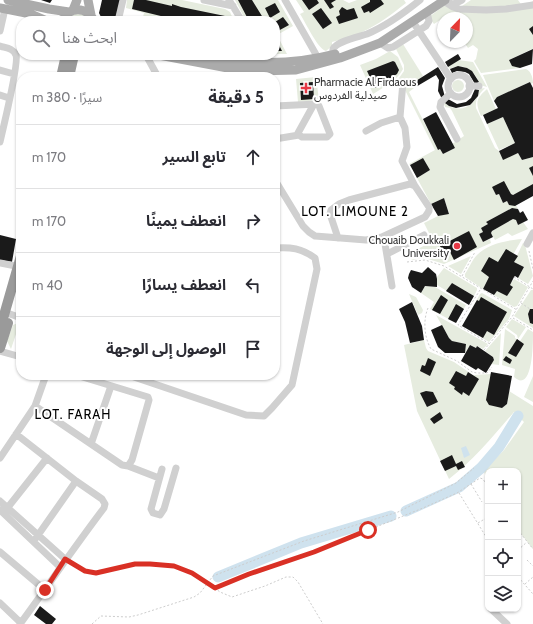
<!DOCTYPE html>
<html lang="ar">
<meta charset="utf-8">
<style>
body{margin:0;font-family:Cabin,"Noto Sans Arabic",sans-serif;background:#f2f2f3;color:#2b2b33;direction:rtl}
.controls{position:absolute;right:12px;bottom:12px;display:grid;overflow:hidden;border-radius:8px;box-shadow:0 1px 3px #0004}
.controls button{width:36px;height:36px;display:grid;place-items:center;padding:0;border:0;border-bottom:1px solid #e1e1e2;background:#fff;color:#2b2b33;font:20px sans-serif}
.compass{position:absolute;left:437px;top:12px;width:36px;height:36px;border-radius:50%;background:#fff;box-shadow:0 1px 3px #0004;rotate:23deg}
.stop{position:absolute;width:12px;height:12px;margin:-9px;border:3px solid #d93025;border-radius:50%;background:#fff}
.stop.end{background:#d93025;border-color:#fff;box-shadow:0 1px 4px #0008}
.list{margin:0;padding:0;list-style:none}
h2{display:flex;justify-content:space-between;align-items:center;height:52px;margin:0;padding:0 16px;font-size:17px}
h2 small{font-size:13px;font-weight:400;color:#7c7c81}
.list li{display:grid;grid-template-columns:26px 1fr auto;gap:12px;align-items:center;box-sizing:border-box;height:64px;padding:0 16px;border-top:1px solid #e1e1e2}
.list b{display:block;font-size:15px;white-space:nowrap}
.list em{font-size:13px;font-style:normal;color:#7c7c81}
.icon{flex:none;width:22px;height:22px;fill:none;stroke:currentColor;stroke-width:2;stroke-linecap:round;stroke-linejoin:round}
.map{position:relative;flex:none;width:533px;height:624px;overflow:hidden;direction:ltr}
.search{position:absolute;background:#fff;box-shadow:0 1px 3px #0004;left:16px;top:16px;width:264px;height:44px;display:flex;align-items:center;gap:10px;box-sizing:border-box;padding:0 14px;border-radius:16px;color:#7c7c81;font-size:15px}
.panel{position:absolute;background:#fff;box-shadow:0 1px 3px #0004;left:16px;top:72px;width:264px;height:308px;border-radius:16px;direction:rtl}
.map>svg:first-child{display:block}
</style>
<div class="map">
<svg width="533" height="624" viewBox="0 0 533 624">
<rect width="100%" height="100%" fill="#fff"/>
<path fill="#e6ecdf" d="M127,0H182L225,9L230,12L234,21H142L144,13L126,8Z
M235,0H278L293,26L277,35L287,54H275V21H246Z
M296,0H343L349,3L357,0H404L406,3C392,14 378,25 362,32C353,37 342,39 332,42V46L326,51C317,48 306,23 300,14L304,12Z
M471,0H518L523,7L533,1V50L532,49L509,60L520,68L481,73L474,61L476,59L478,49L473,45L468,48L464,42H467V18H448L446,16L434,24L429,17L445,5L456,10Z
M79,12L92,21H66V19Z
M403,44L423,76L412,84L414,88L409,92L438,150L440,149L443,154L455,148L452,144L464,136L452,111L450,108L445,107L444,104L445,103C458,115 478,106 479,89L485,88C479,94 475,99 476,108L495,148L499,151L503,159L518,153L522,160L533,157V186L513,195L492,187L496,195L499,194L503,203L507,201L509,205H516L518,209L512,208L486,222L488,224L481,228L483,232L479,234L483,242L490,239L491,243L444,264L425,258L411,260L413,259L410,253L433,241L424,223L438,216L449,213L444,198L431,204L417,178L430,170L423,158L410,165L409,164L435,150L399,78L404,71V65L396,49Z
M390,51L398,57L403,69C397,81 384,87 373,94L360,65L376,59Z
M458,60L473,62L487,87L480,85C475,71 465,62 450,69L448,67Z
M526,69C531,71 533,78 533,83L531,84L530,82L497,97L494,101L483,75Z
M316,77L319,100L298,102L296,79Z
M452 86a6 6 0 1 1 12 0a6 6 0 1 1-12 0Z
M487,89L496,109L481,116C475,102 476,99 487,89Z
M503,117L515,143L499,150L487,124Z
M513,219L516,220L518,225L523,222L528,229L512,236L508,233L495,240L491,233L492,231Z
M522,239L514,253L489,277L483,289L465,277V274C469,268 472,260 477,255C487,244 508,240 522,239Z
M523,243L525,245L533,276L528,284L518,278L524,267L514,262Z
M471,256L461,274L448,266Z
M444,268L477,288V290L474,296L452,283L447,291L437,285V277Z
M514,279L528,287L517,306L514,307L494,295C500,286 507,290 514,279Z
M425,286L435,287L466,305L456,323L430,309L434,302L421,293Z
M531,290H533V328L514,316Z
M482,293L512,310L509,319L489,342L462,326L480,294Z
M409,294L416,297L423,310L422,313L418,315Z
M436,315L488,344L483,349L477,346L476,348L470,345L465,353L466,344L452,341L449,338Z
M512,319L526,327L518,339L517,335L506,327Z
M20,322L11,349L7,341L13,325Z
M505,329L515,336V338L520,341L528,329L533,332C533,343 533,394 514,377L515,369L502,365Z
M501,333L499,365L491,364L494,360L493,357L485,351Z
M424,340L426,348L428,351L454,362L473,375L491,374L502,408L507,404L509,391L533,406V549L518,530V471H488V482L484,472L486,468L504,450L524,422L514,412C493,436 474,460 449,479L417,411L404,345Z
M533,376V402L524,397Z"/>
<path fill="#cfe2ee" d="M466,446L470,455L464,458L461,448Z"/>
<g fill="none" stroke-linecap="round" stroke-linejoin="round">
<path stroke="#cfe2ee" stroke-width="11" d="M406,511L459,487L481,468L499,447L518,416
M218,577L301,543L391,516"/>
</g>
<path fill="#1a1a1a" d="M41,0H52L50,3Z
M102,0H121L116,21H105L101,17L99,13Z
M134,0H146L172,6V4L181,7L225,16L231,21H187L169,16V18L132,9Z
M238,0H252L265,21H249Z
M302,0H317L319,3L309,10Z
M324,0H336L331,3L334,7L330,9Z
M370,0H381L384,4L370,13L369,11L364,13L361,7L370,2Z
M275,3L280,12L270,18L265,8Z
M342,7L347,10L354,8L358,18L339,24L336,17L340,15L339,11Z
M321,8L332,23L323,29L312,14Z
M283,17L289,25L278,31L275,25V22Z
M533,26V35L529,29Z
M275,38L278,43L282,51H275Z
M533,49L532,64L520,68L512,66L509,60Z
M458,54L461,59L448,67L445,62Z
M393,61L395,62L399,70L397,74L375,88L367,71Z
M458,66L467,68L472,71L479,82L475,84L469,74L465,72L457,71L452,73L450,69Z
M438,67L445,78L442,86L445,97L442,99L438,91L439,80L436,75L414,88L411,84Z
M313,82L314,99L301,100L300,83Z
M530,82L533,88V157L522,160L518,153L503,160L499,151L515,143L503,117L487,124L483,115L498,108L494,101L497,97Z
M475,89L479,90L478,96L472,103L470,105L456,108L449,106L445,103L448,99L457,104L466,102L471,98Z
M436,112L455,148L443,154L440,149L438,150L423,119Z
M423,158L430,170L417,178L410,165Z
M533,166V176L529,168Z
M504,181L511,194L513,195L533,184V196L515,206L509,205L507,201L503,203L499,194L496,195L492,187Z
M444,198L449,214L438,216L431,204Z
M512,208L518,209L520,213L523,211L528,220L518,225L516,220L513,219L492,231L491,233L493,237L483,242L479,234L483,232L481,228L488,224L486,222Z
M469,231L477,247L454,260L450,252L444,255L440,246Z
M0,235L16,239L12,262L0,260Z
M506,249L518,256L514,262L524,267L518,278L515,276L514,277L510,285L513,287L507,296L497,291L494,295L483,289L489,277L481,271L489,257L498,262Z
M428,267L436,274L437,279V287L425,286L421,293L412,287L408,278L409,274L411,270L422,273Z
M452,283L474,296L469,305L446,291Z
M441,295L448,300L440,314L432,310Z
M481,297L507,312L494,335L487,331L483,338L462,326L477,300L479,301Z
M412,302L422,326L424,340L410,343L405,322L399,309Z
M456,304L464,309L456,323L448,319Z
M530,309H533V324L530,323L528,314Z
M442,325L449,338L452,341L466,344L465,353H445L438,347L431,330Z
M517,339L524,344L516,357L508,353Z
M470,345L476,348L477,346L493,357L494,360L486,373L478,368L476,370L461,361Z
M506,356L512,360L510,364L503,360Z
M428,358L436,362L430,376L420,371L422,365L425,366Z
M456,371L466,376L468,372L479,379L469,396L463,392L462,395L454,389L455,387L449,383Z
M491,372L512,376L507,404L502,408L489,405L486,400Z
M426,391L433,392L438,402L427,407L420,393Z
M440,412L443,418L434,424L430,419Z
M452,455L456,464L462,461L465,467L458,470L456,466L445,471L440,461Z
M40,606L56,619L52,624H46L34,615Z"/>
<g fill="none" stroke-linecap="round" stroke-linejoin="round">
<path stroke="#cdcdcd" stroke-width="1" stroke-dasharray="2 2" stroke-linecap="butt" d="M529,251L533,269
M407,262L425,260L444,266L517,310
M462,276L475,252
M514,277L533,289
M480,290L458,325L490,344
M521,303L530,309
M428,308C423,320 424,337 431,349L457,361L472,372L477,373H487L492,367
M513,318L533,330
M484,350L512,317L533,281
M471,484L482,502
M459,493L488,540
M478,523L488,517
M518,530L533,549
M518,550L527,542
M527,560L533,566
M72,563L85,571L96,573L135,564H150L174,566L192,573L207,582L220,592L232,597L265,586L286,577H293L298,582L323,624
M518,577L533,594
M525,584L533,577
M215,588L249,574L314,552L423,508L457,493L480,478L483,479L488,487
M92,624L101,616L129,617L138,615L194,597L200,593L213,576L304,541L398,512L456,483L474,468"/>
<path stroke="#d0d0d0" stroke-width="7" d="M204,0L233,6
M229,0L242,21
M285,0L318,58L319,62
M447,3L453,7L459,9L486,10L506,9L533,5
M448,3L454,4L462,0
M118,21L123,0
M413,22L451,79
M0,31L5,9
M380,43L388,48L393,47L426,26L429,21L427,12
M0,46C6,48 13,48 16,55C19,63 3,129 0,142
M333,54V49C337,41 358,37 367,34C386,26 404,13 420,0
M146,55L158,77
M261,55L267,65
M0,70L14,74
M448 86a11 11 0 1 1 22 0a11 11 0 1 1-22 0Z
M403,82L400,117L405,128L407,147L402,161L415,186
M469,86H479
M451,93L441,102L440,107L457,139
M0,95L9,98
M275,106L317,104L319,106L330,134L327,137H302L299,135L275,139
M366,131L381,123L400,117
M299,135L298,133L314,104
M275,180L303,226L309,232L315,236L366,240L382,237L425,217L429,211V207L415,186L410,184L349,200L339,204L331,210L330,214L338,238
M382,237L385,244L392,286
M527,244L533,233
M387,254L424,235
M0,263L21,267
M10,314L21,318
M0,351L21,357
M128,375L246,415L264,416L272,408L292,385L317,269L315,258C301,248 291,247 275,248
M35,406L122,465L128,466L132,460L149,400L148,397L76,375
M16,434L76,481L102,499L105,504L104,508C75,546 48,586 20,624
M91,444L111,386
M0,458L35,406L46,375
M128,466L159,478
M162,469L151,509L153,513L160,515L164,509L176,468
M0,501L65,559
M0,510L60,567
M5,511L47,458
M36,538L76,481
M0,552L45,590
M0,603L21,623
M491,609L507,624"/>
<path stroke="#ababab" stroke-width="9" d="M8,0L49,9L69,12
M88,0L91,15
M0,8L31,14L47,21
M73,10L77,0
M62,21C69,6 87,6 94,21
M159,55L228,68L255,71L296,70L340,58L380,43L445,0
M199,55C246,64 289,66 335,54"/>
<path stroke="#9a9a9a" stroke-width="10" d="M61,77L66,55
M69,77L74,55
M0,329L21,256
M0,348L8,323"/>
</g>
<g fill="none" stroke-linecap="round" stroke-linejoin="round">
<path stroke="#d93025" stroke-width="5" d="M45,590L65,559L85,571L96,573L135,564H150L174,566L192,573L215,588L249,574L314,552L368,530"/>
</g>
<g fill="#e63946" stroke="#fff" stroke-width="1.5">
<path d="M304 82h4v4h4v4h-4v4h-4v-4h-4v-4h4z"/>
<circle cx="457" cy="246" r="4"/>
</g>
<g text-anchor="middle" stroke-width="4" stroke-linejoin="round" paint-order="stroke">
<g font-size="11" fill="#333" stroke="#fff" text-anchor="start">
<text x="314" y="86">Pharmacie Al Firdaous<tspan x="314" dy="13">صيدلية الفردوس</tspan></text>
<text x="449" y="244" text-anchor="end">Chouaib Doukkali<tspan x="449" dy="13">University</tspan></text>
</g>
<g font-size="13" letter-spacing="1" fill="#000" stroke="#fff">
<text x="355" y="216">LOT. LIMOUNE 2</text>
<text x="73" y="419">LOT. FARAH</text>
</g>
</g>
</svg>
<div class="controls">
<button>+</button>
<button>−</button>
<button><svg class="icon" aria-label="locate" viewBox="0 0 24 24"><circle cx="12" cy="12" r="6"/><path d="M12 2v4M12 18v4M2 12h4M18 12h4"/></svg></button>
<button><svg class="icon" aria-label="layers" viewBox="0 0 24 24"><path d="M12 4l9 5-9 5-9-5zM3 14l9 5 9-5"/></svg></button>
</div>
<svg class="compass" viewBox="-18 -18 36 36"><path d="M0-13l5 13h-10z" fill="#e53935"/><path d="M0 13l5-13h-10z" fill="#7c7c81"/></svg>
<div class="stop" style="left:368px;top:530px"></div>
<div class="stop end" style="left:45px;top:590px"></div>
<div class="search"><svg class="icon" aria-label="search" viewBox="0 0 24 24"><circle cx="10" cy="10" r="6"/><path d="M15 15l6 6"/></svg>ابحث هنا</div>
<section class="panel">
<h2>5 دقيقة<small>سيرًا · 380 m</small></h2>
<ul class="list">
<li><svg class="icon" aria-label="ahead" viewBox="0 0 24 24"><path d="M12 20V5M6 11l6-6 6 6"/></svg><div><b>تابع السير</b></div><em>170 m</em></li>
<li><svg class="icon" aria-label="right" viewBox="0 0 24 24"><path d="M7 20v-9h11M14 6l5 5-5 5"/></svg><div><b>انعطف يمينًا</b></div><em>170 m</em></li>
<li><svg class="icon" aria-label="left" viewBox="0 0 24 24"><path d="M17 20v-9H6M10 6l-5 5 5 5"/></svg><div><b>انعطف يسارًا</b></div><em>40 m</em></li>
<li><svg class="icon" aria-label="arrive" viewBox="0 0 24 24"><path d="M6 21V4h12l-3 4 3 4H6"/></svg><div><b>الوصول إلى الوجهة</b></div></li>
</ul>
</section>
</div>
